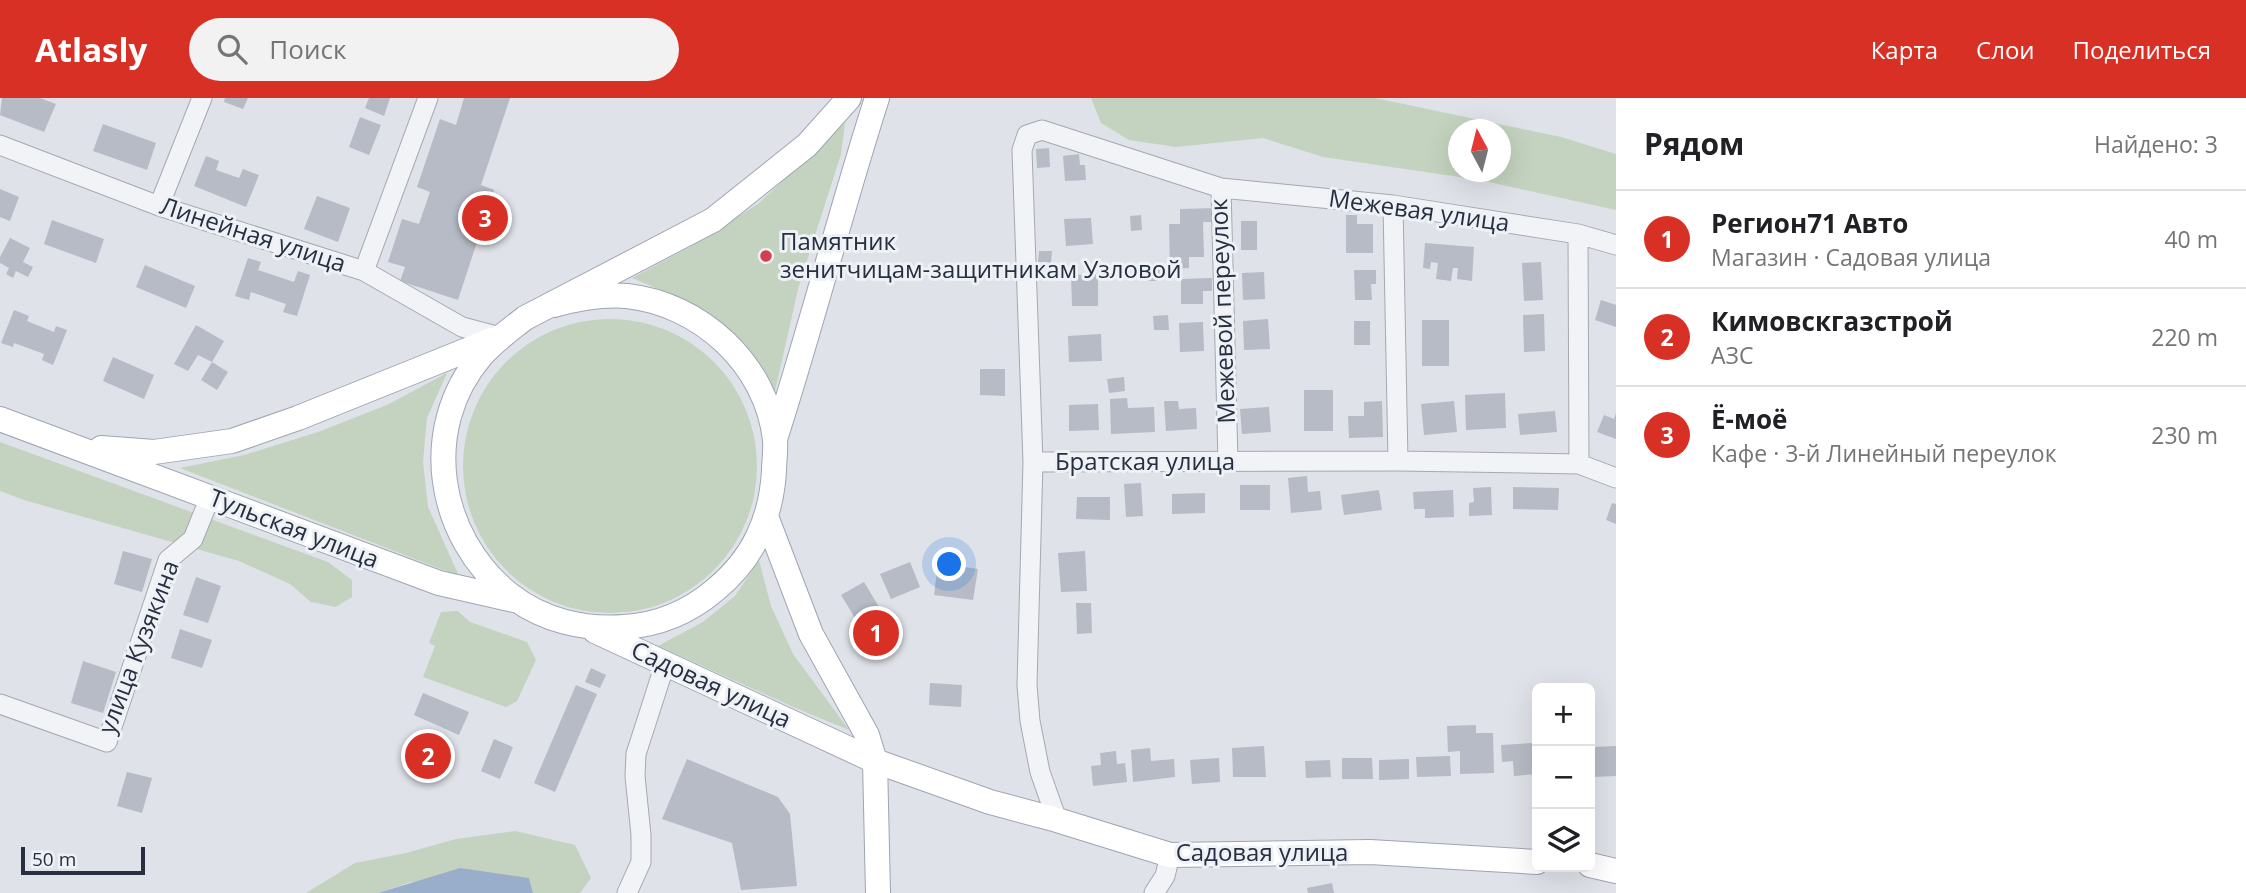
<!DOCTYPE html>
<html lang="ru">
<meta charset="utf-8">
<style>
body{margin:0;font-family:"Open Sans",sans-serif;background:#f2f2f2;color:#202124}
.controls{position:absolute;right:21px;bottom:21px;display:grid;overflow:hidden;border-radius:10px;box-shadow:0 7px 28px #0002}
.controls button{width:63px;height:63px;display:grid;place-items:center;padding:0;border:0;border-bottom:2px solid #e0e0e0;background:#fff;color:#202124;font:35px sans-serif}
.compass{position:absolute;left:1448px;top:21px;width:63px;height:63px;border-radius:50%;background:#fff;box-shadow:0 7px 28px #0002;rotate:353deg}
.scale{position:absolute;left:21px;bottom:18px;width:124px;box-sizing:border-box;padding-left:7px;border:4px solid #272f40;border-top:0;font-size:19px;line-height:24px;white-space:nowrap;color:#272f40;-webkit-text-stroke:5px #eef1f6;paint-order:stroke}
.you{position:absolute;left:950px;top:467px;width:24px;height:24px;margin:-18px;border:5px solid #fff;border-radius:50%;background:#1a73e8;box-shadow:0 0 0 10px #1a73e833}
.badge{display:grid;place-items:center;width:46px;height:46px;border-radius:50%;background:#d93025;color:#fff;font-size:23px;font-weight:700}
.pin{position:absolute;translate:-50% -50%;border:4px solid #fff;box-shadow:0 2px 7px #0006}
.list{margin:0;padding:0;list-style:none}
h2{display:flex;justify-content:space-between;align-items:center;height:91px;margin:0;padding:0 28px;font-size:30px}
h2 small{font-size:23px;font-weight:400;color:#757577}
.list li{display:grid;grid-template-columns:46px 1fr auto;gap:21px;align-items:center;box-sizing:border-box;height:98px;padding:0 28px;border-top:2px solid #e0e0e0}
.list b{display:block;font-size:26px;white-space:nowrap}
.list p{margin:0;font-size:23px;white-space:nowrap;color:#757577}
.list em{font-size:23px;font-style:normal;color:#757577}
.icon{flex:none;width:38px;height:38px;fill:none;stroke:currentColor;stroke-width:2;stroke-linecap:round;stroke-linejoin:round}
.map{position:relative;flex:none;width:1616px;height:795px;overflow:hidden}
header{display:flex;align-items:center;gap:42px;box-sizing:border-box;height:98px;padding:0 35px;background:#d93025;color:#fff}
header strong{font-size:33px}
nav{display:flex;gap:38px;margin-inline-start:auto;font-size:24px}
.search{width:490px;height:63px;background:#f2f2f2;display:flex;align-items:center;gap:18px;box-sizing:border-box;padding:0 24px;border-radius:38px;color:#757577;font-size:26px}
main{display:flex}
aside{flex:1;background:#fff}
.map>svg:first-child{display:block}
</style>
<header>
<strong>Atlasly</strong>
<div class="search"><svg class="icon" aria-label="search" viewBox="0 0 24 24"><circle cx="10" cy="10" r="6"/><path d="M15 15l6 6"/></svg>Поиск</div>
<nav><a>Карта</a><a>Слои</a><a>Поделиться</a></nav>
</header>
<main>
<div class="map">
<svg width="1616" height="795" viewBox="0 0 1616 795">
<rect width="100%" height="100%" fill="#dfe2e8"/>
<path fill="#c3d3bf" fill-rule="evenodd" d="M1091,0H1375L1561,39L1616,56V112L1480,82L1323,59L1263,40L1176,49L1129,42L1101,25ZM1458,32H1500V74H1458Z
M845,25L841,56L798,191L774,298L746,247L689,204L632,180L690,149L758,106Z
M463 368a147 147 0 1 1 294 0a147 147 0 1 1-294 0Z
M447,275L427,320L423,364L428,409L459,478L180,370L244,357L318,334L387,307Z
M0,344L328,464L352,482V499L336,509L311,504L290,486L239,463L24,402L0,393Z
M759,462L771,508L793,556L849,632L800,612L658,548L703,524L735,498Z
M458,513L470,524L527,544L536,562L517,603L506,609L423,579L435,548L429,545L441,514Z
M515,733L575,747L591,780L580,795H533L529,780L411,784L378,795H306L355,765L406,755L456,741Z"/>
<path fill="#98aeca" d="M460,770L529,780L533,795H378Z"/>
<path fill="#b6bbc5" d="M2,0H40L56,6L44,34L0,17Z
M225,0H248L243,11L224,4Z
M369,0H390L384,18L365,10Z
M464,0H510L481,87L494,92L458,202L400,183L405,169L388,164L402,121L419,126L430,94L417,89L440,21L456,27Z
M360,19L381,27L369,57L349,49Z
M103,26L156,45L147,72L93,53Z
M1049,50L1050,69L1037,70L1036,51Z
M1079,56L1080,67H1085L1086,82L1065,83L1063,58Z
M206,58L219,63L216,72L239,80L243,71L259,77L246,109L194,88Z
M0,91L19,99L10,123L0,119Z
M317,98L350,110L338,144L304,131Z
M1216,110V124H1203L1204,159H1189V170L1170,171L1169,126H1180V111Z
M1141,117L1142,132L1131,133L1130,118Z
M1346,117H1357V126H1373V155H1346Z
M1091,120L1093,146L1066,148L1064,121Z
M52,122L104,141L96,165L44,146Z
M1241,123H1257V152H1241Z
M10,140L30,150L23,164L33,169L28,179L16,173L13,180L6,176L9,170L0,165V159Z
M1425,145L1474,149L1472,183L1457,181L1458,170H1453L1451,183L1436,181L1438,165L1431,164L1430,171L1423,170Z
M1039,153H1052L1051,165L1038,164Z
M248,160L261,164L258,172L294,184L298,173L310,177L297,218L283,214L286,206L251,194L249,202L235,198Z
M1541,164L1543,202L1524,203L1522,165Z
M145,167L195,188L186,210L136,189Z
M1161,171V183H1143V172Z
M1354,172H1376V186H1371L1372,202H1355Z
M1264,174L1265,201L1243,202L1242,175Z
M1098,176V208H1072L1071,177Z
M1212,180V193H1203V206H1181V181Z
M1601,202L1616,207V229L1595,222Z
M14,212L29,218L27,223L54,234L56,228L67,232L53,267L42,262L44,256L14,245L13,249L1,245Z
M1544,216L1545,253L1524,254L1523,217Z
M1168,217L1169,232H1154L1153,218Z
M1268,221L1270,251L1244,252L1243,223Z
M1422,222H1449V268H1422Z
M1354,223H1370V247H1354Z
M1203,224L1204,253L1180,254L1179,225Z
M196,227L224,243L212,264L198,257L188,273L174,266Z
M1101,236L1102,263L1069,264L1068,238Z
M113,259L154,277L144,301L103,283Z
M212,264L228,274L217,292L201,282Z
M980,271H1005V298L980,297Z
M1124,279L1125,293L1109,295L1107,281Z
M1304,292H1333V333H1304Z
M1505,295L1506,330L1466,332L1465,297Z
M1127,300L1128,310L1154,309L1155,334L1111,336L1110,301Z
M1164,303H1178L1179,311L1196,310L1197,331L1166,333Z
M1382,303L1383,339L1349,340L1348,318H1364V304Z
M1454,303L1457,334L1424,337L1421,306Z
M1098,306L1099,332L1069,333V307Z
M1269,309L1271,334L1242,336L1240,311Z
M1555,313L1557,334L1520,337L1518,316Z
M1616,315V341L1597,334L1604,317L1614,321Z
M1307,378L1308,394L1320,393L1322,412L1291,415L1288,380Z
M1141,385L1143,418L1126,419L1124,386Z
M1240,387H1270V412H1240Z
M1491,389L1492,417L1469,418V405L1474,404L1473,390Z
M1513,389L1559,390L1558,412L1513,411Z
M1379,392L1382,412L1344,417L1341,397Z
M1453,392L1454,419L1425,420V411H1414L1413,394Z
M1205,395V415L1172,416V396Z
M1077,399H1110V422L1076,421Z
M1612,405L1616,406V426L1606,422Z
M123,453L152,461L142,494L114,486Z
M1085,453L1087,493L1061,494L1058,455Z
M910,464L920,489L891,501L880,476Z
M938,465L978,471L973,502L934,497Z
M196,479L221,488L208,525L183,517Z
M864,484L894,534L872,548L841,497Z
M1076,505H1091L1092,535L1077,536Z
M180,531L212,542L202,570L171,560Z
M83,563L116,574L103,615L71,605Z
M591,570L606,577L600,590L585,584Z
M930,585L962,587L961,609L929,607Z
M576,587L597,596L555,694L534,685Z
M423,595L469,614L459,637L414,617Z
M1476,627V635H1493L1494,675L1460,676V653L1448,654L1447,628Z
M494,641L513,649L500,681L481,673Z
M1534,645L1536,676L1514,678L1513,663L1502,664L1501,647Z
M423,648L438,654L433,668L418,663Z
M1264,648L1266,679H1233L1232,650Z
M1616,648V678L1592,679L1591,649Z
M1150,650L1151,663L1174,661L1175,679L1133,684L1131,652Z
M1116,653L1117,666L1125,665L1127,684L1093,688L1091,668L1101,667L1100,655Z
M1450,658L1451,678L1417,679L1416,659Z
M1219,660L1220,684L1192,686L1190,662Z
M1342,660H1372L1373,681H1342Z
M687,661L778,699L790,716L797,788L741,792L732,745L662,721Z
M1409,661V681L1379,682V662Z
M1330,662L1331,679L1306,680L1305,663Z
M127,674L152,680L142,715L117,708Z
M1332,785L1334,795H1308L1307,790Z"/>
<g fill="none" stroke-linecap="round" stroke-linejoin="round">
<g stroke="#a4a9b2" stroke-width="21">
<path id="minor" d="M0,47L159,108L364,173L462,229L500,239
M1221,90L1393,107L1578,136L1616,147
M1393,107L1398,363
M159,108L202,0
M1578,136L1579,366
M364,173L428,0
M1033,364L1022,52L1027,37L1042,32L1221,90L1228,364
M0,606L107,644L168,462L193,441L210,399
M1057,722L1040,674L1030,623L1027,587L1033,364L1398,363L1579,366L1616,380
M627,795L641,764V737L635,678L636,656L665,566
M1154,795L1165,778L1170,757"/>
</g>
<g stroke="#9da5b4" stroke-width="26">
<path id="major" d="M554,207C579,200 602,196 627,198C701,206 767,267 775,342C776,352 774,363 774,373C771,422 753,461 715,492C689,514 657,527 624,529C583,532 542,522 510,497C437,439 419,331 481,258C494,243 510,232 525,220L713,122L807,47L849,0
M0,321L439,485L514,502
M776,338C812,226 841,112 877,0
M101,350L154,354L232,343L298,320L492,242
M767,421L811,536L867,637L875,663L878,795
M595,533L875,663L990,704L1057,722L1170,757L1370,754L1537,764
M1590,767L1616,773"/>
</g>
<use href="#minor" stroke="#f1f3f7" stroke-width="19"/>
<use href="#major" stroke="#fff" stroke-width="24"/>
</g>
<circle fill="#d23f4d" stroke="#eef1f6" stroke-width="2.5" cx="766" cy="158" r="7"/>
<g text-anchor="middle" stroke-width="6" stroke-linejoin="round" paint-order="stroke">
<g font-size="24" fill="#272f40" stroke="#eef1f6">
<text transform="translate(1419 113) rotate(8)" y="8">Межевая улица</text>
<text transform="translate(253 137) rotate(18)" y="8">Линейная улица</text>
<text transform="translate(1223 213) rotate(-92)" y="8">Межевой переулок</text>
<text x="1145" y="372">Братская улица</text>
<text transform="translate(294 431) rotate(21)" y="8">Тульская улица</text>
<text transform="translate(139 549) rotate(-69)" y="8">улица Кузякина</text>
<text transform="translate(711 587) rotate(25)" y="8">Садовая улица</text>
<text x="1262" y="763">Садовая улица</text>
</g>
<g font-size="24" fill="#272f40" stroke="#eef1f6" text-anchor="start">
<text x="780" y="152">Памятник<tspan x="780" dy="28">зенитчицам-защитникам Узловой</tspan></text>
</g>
</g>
</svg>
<div class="controls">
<button>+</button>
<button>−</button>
<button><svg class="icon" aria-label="layers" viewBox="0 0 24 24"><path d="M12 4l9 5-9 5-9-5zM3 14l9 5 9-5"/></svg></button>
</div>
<svg class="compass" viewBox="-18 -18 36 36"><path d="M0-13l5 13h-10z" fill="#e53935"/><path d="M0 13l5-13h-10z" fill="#757577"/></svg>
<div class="scale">50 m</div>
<div class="you"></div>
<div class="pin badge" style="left:876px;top:535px">1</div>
<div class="pin badge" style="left:428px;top:658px">2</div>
<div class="pin badge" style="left:485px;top:120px">3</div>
</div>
<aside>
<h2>Рядом<small>Найдено: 3</small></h2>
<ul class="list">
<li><span class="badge">1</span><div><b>Регион71 Авто</b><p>Магазин · Садовая улица</p></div><em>40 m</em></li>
<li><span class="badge">2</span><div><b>Кимовскгазстрой</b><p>АЗС</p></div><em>220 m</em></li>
<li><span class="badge">3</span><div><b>Ё-моё</b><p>Кафе · 3-й Линейный переулок</p></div><em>230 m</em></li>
</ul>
</aside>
</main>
